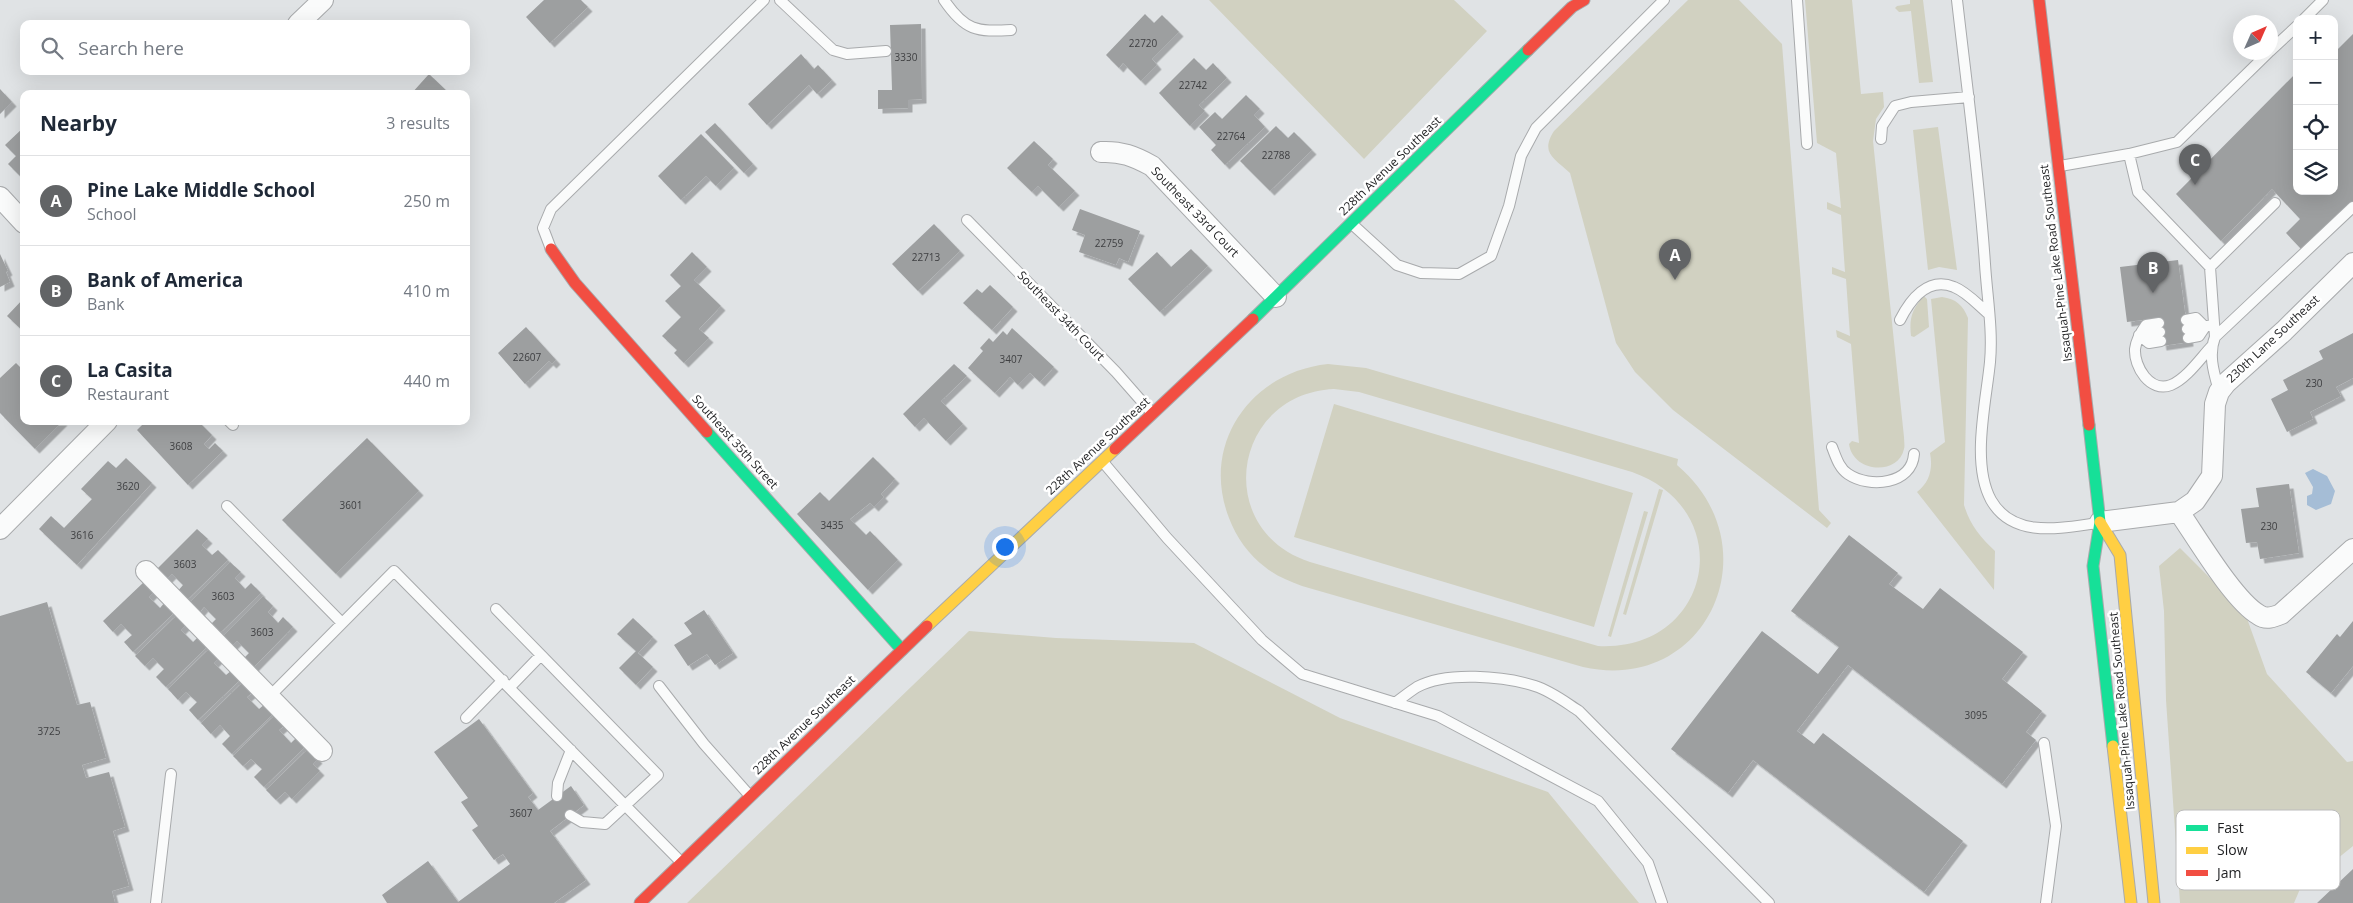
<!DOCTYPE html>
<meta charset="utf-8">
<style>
body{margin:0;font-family:"Open Sans",sans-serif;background:#f2f2f3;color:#1f2937}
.controls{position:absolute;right:15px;top:15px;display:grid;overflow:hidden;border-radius:10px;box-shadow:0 5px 20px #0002}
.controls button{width:45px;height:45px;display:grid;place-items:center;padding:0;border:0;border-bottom:1px solid #e0e1e3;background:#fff;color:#1f2937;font:25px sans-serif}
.compass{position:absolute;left:2233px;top:15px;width:45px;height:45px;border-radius:50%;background:#fff;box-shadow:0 5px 20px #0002;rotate:45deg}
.you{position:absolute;left:1004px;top:546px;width:18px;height:18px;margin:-12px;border:4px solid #fff;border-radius:50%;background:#1a73e8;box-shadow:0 0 0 8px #1a73e833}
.badge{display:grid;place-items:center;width:32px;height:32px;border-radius:50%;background:#626466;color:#fff;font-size:16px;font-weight:700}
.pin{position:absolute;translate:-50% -41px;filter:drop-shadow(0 1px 2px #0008)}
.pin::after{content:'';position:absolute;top:26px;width:18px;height:15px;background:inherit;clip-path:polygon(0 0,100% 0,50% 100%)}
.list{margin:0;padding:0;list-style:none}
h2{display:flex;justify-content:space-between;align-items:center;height:65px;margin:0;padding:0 20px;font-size:21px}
h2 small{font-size:16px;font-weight:400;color:#747a83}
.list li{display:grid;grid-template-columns:32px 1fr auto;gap:15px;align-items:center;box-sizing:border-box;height:90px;padding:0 20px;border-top:1px solid #e0e1e3}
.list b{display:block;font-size:19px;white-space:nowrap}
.list p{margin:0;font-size:16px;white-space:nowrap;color:#747a83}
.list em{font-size:16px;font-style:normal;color:#747a83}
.icon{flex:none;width:28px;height:28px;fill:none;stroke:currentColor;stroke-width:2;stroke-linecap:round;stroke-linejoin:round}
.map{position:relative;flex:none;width:2353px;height:903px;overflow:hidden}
.search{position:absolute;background:#fff;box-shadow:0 5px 20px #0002;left:20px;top:20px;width:450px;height:55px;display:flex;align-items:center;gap:12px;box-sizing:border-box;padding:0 18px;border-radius:10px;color:#747a83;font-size:19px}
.panel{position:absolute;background:#fff;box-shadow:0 5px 20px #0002;left:20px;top:90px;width:450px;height:335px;border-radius:10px}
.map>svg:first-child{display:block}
</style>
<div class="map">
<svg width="2353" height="903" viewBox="0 0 2353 903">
<defs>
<filter id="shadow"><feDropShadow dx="4.5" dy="4.5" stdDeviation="0" flood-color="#0004"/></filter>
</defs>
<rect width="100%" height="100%" fill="#e0e3e5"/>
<path fill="#d1d1c1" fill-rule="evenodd" d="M1209,0H1454L1487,31L1364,159Z
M1688,0H1739L1782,44L1819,510L1831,523L1827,528L1673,410L1635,372L1616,343L1570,173C1554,158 1540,153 1554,131Z
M1805,0H1852L1861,94L1883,92L1884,107L1876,119L1873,141L1904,437C1904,441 1905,446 1904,449C1898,476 1853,473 1849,444L1852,441L1859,443L1851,344L1837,337L1836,330L1850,336L1846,279L1832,274V267L1845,272L1841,215L1827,209V202L1841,208L1836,153L1817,143Z
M1910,0H1923L1933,82L1919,83L1911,11L1899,12L1895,8L1897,6L1910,4Z
M1938,127L1957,270L1939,267L1928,270L1913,130Z
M1924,296L1927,299L1929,327L1914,337L1911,336C1909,318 1912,309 1924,296Z
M1942,297C1956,299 1963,305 1968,318L1964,505C1970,525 1980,537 1995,551L1994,590L1917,492C1930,482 1933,468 1930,453L1945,442L1931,299Z
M1328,364L1366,368L1678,459L1677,465C1774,547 1707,695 1583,667L1302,586C1289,581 1276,576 1265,567C1249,555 1236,537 1229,518C1200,444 1251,372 1328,364ZM1334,389L1359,392L1632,472C1740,510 1712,652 1598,646L1310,562C1212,530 1232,394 1334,389Z
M1334,404L1633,493L1594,627L1294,537Z
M1659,489L1663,490L1626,615L1623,614Z
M1644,511L1648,512L1611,637L1608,636Z
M2180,548L2245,613L2267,674L2347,762L2353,761V846L2300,889L2294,903H2180L2166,700L2164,611L2159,566Z
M969,631L1056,638L1194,643L1340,718L1548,792L1639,903H687Z"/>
<path fill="#a5bdd6" d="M2313,469L2327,476L2335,491L2331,504L2316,510L2307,505V496L2312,494L2313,487L2305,473Z"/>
<path fill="#9d9fa0" filter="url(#shadow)" d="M544,0H581L588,7L550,43L526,17Z
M1145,14L1154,23L1162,15L1179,32L1152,59L1157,65L1141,81L1123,63L1119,68L1106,55Z
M921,24L922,99L908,100V108L878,109V90H892L890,25Z
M2353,34V202L2303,251L2286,233L2300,219L2272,189L2221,241L2176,194L2297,72V191H2334V53Z
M801,54L814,69L818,65L832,80L817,94L809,85L767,125L748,104Z
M1194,58L1206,70L1213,63L1227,78L1199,105L1205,111L1190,126L1159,93Z
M429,74L450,94H411Z
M0,89L12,102L0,114Z
M1246,95L1260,109L1254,115L1265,127L1225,165L1211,150L1216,145L1199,127L1215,112L1222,119Z
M715,123L753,164L744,173L705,132Z
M1276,126L1288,138L1294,132L1312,150L1270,191L1240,161Z
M24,127V180L8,164L16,156L5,145Z
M701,134L734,168L716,186L706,176L681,200L658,176Z
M1034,141L1053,159L1048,165L1075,191L1059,207L1038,186L1032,192L1007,168Z
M1080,209L1140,231L1128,262L1119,258L1116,265L1079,252L1085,235L1072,230Z
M934,224L960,251L918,291L892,264Z
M1191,249L1208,266L1160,312L1128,279L1157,252L1171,267Z
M692,252L707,267L694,280L721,306L699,329L709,338L684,363L674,353L677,350L662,336L681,317L665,301L681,286L670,275Z
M0,254L8,271L6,272L10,282L0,287Z
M2178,260L2189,342L2162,346L2158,318L2127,322L2120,267Z
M990,285L1013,307L992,330L963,303L977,289L982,293Z
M24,298V332L7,316Z
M526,327L556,360L552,364L549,361L525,384L498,353Z
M1012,328L1054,367L1040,382L1030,373L1018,385L1010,377L995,393L968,368L983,351L980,348L989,338L993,342L1003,331L1007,335Z
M2353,333V378L2336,387L2341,396L2310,412L2313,419L2287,432L2271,399L2288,390L2283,380L2323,359L2319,351Z
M16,363L24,371V421H63L35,449L0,413V378Z
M954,364L967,376L941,401L963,424L946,441L924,418L915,427L903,414Z
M146,421H198L212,435L204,444L209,449L215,443L223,451L188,485L137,430Z
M367,438L419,491L336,574L282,520Z
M873,457L895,479L881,494L884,497L874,507L870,503L850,519L866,535L870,531L898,560L868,590L797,514L820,492L829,501Z
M126,458L152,483L77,565L39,529L51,516L64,528L92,499L81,489L108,461L116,468Z
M2289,484L2299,553L2260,559L2257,542L2246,543L2241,509L2259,507L2256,488Z
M197,529L208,539L202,545L212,555L218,550L228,560L186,601L177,592L183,585L172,574L166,580L156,570Z
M1849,535L1898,573L1889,584L1923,609L1940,588L2023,652L2002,679L2042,711L2026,732L2036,740L2002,784L1848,665L1797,731L1814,744L1823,733L1963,841L1924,892L1753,760L1728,793L1671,749L1762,631L1818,674L1839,647L1791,611Z
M230,562L241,572L235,578L245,589L251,583L261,593L219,634L210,625L216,619L204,607L199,613L189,603Z
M145,581L155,591L149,597L160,608L165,602L175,612L133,652L124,642L132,635L121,624L113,632L103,621Z
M263,596L273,606L268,612L278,623L283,617L293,627L252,669L243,659L249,653L237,641L231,647L222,637Z
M47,602L77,705L90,702L106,758L82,765L86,778L109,772L125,827L113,831L129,886L112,891L115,903H0V616Z
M704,610L733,653L715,665L707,654L688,666L674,645L692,634L684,623Z
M177,615L187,624L181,630L193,642L199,636L208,646L166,687L156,677L164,669L153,658L145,666L135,656Z
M633,618L653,637L638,653L653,667L636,685L619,668L636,651L617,634Z
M2353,621V666L2331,693L2306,672L2337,634L2340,637Z
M210,648L219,658L214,663L226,675L232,670L241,679L198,720L189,710L197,702L186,692L178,700L168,689Z
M243,682L253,692L247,697L259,709L265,704L274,713L232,754L222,744L230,736L220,725L211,734L201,723Z
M275,715L285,725L279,730L291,743L297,737L306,746L264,787L254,777L262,769L251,759L243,766L233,756Z
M479,719L533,793L528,797L538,810L571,786L584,805L550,831L586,880L554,903H387L382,895L428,861L458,902L510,864L503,854L494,860L472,830L478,826L461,802L468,798L434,752Z
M308,749L318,759L313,764L320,771L292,799L285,792L276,800L266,790Z
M2353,869V903H2317Z"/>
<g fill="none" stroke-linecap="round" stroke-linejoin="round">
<g stroke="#a8aaac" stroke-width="12">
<path id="lane" d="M780,0L833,50L847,54L886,51
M944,0C965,31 977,32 1011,30
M1797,0L1807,144
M1957,0C1967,88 1979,175 1985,264C1987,296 1993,330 1990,362C1986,403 1971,463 1991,500C2013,539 2061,528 2098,523
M2304,19L2323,0
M2270,51L2297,26
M1881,139L1882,126L1895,106L1911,102L1969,97
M2129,154L2138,192L2210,267L2215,337C2208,355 2214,373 2219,391
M2060,166L2129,154L2177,142L2269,52
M967,220L1116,372L1152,413
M1352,224L1397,265L1421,273L1459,274L1491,256L1509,206L1521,156L1536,128L1664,0
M551,249L543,228L551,209L764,0
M2210,267L2275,203
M1900,320C1910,300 1928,276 1954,287C1967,292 1978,305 1989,314
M2186,320L2196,318L2205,327
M2159,323L2146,325C2141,332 2136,340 2135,349C2134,367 2150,393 2171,385C2186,379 2200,359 2211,347
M2187,329L2214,325
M2139,335L2149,343L2161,341
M2139,335L2160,332
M2215,337L2353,207
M2188,338L2199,336L2205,327
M229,421L233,425
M1832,447C1836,457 1839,468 1848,474C1870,489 1912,484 1914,454
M1103,462L1167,538L1262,640L1302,674L1438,716L1598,801L1648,863L1662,903
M227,506L342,623
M496,609L541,655L510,687
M541,655L658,775L605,824L582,822L570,815
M659,686L704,744L750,796
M269,697L394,571L681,862
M1395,703C1402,698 1409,692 1417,687C1446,671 1504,676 1535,686C1551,691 1565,702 1579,711L1769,903
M466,718L503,680
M2044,743L2056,826L2046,903
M557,796L558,783L571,750
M156,903L171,774"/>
</g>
<g stroke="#a8aaac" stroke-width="22">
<path id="street" d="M298,24L323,0
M1101,152C1121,151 1134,156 1152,166L1276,297
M0,197L24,223
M2179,512C2197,538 2234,601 2259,615C2266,620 2274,617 2281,614L2353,549
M2100,522L2179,512L2195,501L2212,476L2215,404L2219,392L2226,383L2284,331L2353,263
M0,529L107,421
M146,571L322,751"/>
</g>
<g stroke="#a8aaac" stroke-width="13">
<path id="fast" d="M1253,319L1528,50
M2089,425L2100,522L2093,566L2113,746
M707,432L902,650"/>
</g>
<g stroke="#a8aaac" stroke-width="13">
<path id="slow" d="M2100,522L2120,555L2154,903
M927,626L1115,449
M2113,746L2131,903"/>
</g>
<g stroke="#a8aaac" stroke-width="13">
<path id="jam" d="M2039,0L2089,425
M1528,50L1572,7L1584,0
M551,249L575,283L707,432
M1115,449L1253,319
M640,903L927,626"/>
</g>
<use href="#lane" stroke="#fafbfb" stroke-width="10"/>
<use href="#street" stroke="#fafbfb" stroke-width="20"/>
<use href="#fast" stroke="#16e098" stroke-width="11"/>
<use href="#slow" stroke="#ffcf43" stroke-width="11"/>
<use href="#jam" stroke="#f24e42" stroke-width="11"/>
</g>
<g text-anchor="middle" stroke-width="5" stroke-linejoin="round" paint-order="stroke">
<g font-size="10" fill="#3e3f41">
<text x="1143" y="47">22720</text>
<text x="906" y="61">3330</text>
<text x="1193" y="89">22742</text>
<text x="1231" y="140">22764</text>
<text x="1276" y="159">22788</text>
<text x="1109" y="247">22759</text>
<text x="926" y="261">22713</text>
<text x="527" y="361">22607</text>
<text x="1011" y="363">3407</text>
<text x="2314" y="387">230</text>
<text x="181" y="450">3608</text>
<text x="128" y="490">3620</text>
<text x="351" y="509">3601</text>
<text x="832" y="529">3435</text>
<text x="2269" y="530">230</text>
<text x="82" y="539">3616</text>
<text x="185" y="568">3603</text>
<text x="223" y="600">3603</text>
<text x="262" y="636">3603</text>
<text x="1976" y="719">3095</text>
<text x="49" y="735">3725</text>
<text x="521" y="817">3607</text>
</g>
<g font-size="12" fill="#1e1f21" stroke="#fff">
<text transform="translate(1390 166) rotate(-44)" y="4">228th Avenue Southeast</text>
<text transform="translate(1195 212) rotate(46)" y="4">Southeast 33rd Court</text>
<text transform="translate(2056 263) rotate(-97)" y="4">Issaquah-Pine Lake Road Southeast</text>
<text transform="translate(1061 316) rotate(46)" y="4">Southeast 34th Court</text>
<text transform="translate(2273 339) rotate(-43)" y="4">230th Lane Southeast</text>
<text transform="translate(735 442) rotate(48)" y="4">Southeast 35th Street</text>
<text transform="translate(1098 446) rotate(-43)" y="4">228th Avenue Southeast</text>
<text transform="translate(2122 711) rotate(-95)" y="4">Issaquah-Pine Lake Road Southeast</text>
<text transform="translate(804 725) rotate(-44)" y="4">228th Avenue Southeast</text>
</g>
</g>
<rect x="2176" y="810" width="164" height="80" rx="8" fill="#fff" stroke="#bcbcbc" stroke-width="1"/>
<rect x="2186" y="825" width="22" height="6" fill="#16e098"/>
<rect x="2186" y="847" width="22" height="7" fill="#ffcf43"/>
<rect x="2186" y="870" width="22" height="6" fill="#f24e42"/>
<g font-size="14" fill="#1e1f21">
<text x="2217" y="833">Fast</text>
<text x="2217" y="855">Slow</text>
<text x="2217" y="878">Jam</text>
</g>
</svg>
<div class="controls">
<button>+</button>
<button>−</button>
<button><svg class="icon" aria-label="locate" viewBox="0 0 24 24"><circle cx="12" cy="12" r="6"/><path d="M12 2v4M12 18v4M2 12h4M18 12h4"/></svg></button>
<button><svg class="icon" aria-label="layers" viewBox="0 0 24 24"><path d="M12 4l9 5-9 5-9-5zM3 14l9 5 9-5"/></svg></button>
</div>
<svg class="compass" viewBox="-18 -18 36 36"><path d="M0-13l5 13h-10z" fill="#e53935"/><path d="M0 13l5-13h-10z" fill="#747a83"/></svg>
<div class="you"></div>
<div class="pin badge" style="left:1675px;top:280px">A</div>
<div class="pin badge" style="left:2153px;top:293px">B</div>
<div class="pin badge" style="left:2195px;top:185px">C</div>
<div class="search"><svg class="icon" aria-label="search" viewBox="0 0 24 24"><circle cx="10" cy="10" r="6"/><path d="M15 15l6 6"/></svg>Search here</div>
<section class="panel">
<h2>Nearby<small>3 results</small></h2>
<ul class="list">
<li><span class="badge">A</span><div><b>Pine Lake Middle School</b><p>School</p></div><em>250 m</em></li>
<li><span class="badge">B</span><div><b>Bank of America</b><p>Bank</p></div><em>410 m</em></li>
<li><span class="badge">C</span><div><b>La Casita</b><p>Restaurant</p></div><em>440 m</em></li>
</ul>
</section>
</div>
